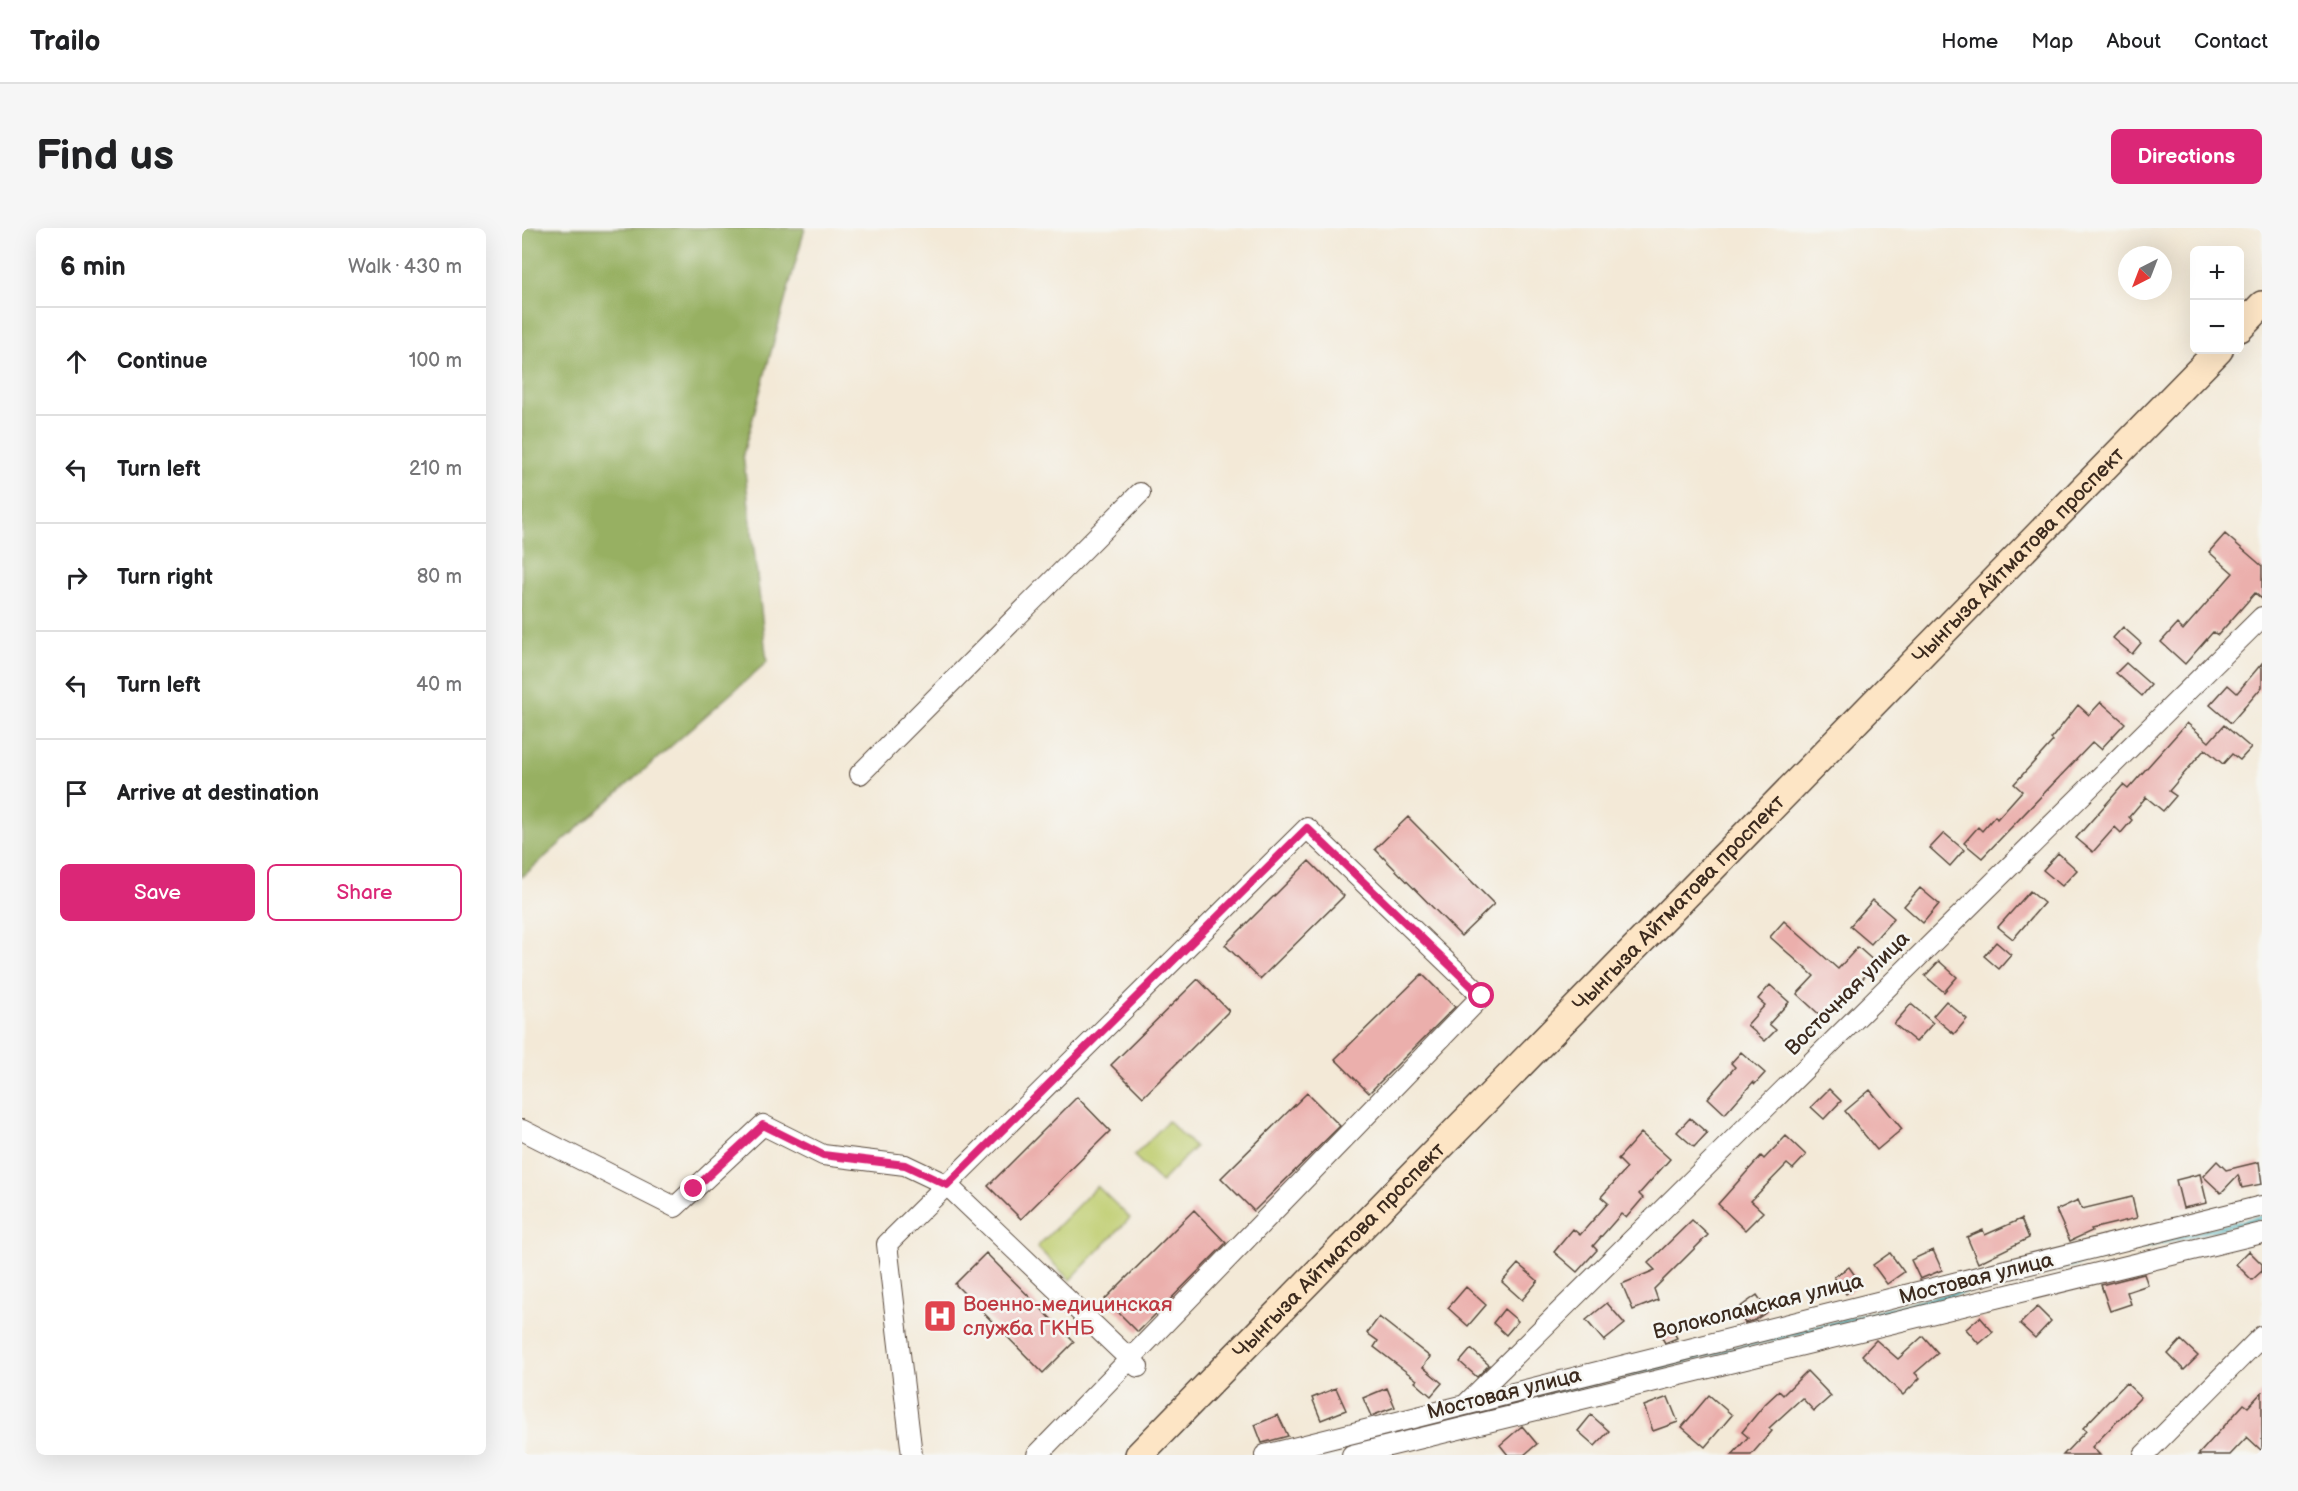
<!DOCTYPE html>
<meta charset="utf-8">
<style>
body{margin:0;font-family:"Balsamiq Sans",sans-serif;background:#f6f6f6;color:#202124}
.controls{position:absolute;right:18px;top:18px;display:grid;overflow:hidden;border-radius:9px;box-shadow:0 6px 24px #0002}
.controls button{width:54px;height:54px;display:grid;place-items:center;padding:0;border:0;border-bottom:2px solid #e0e0e0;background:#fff;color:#202124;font:30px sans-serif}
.compass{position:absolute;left:1596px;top:18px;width:54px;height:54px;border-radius:50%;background:#fff;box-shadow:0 6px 24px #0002;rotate:222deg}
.stop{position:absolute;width:18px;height:18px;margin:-14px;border:4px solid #db2777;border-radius:50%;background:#fff}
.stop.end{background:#db2777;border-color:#fff;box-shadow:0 2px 6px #0008}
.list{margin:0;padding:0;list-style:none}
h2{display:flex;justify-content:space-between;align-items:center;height:78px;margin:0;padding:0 24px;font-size:26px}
h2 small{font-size:20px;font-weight:400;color:#757577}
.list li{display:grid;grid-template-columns:39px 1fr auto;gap:18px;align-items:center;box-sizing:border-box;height:108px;padding:0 24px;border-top:2px solid #e0e0e0}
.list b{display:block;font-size:22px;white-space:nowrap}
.list em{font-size:20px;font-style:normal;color:#757577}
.actions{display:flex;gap:12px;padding:18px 24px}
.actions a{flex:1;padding:14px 0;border:2px solid #db2777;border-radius:9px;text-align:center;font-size:21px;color:#db2777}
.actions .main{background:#db2777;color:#fff}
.icon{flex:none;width:33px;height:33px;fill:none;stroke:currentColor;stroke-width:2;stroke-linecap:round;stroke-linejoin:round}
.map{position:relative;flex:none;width:1740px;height:1227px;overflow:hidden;border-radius:9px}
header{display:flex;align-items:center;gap:36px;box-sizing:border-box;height:84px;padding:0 30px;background:#fff;border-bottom:2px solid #e0e0e0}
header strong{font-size:28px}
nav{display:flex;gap:33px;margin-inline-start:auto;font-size:21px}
.intro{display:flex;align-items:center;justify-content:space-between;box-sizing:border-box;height:144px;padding:0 36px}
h1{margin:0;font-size:42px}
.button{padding:15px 27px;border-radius:9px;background:#db2777;color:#fff;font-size:21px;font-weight:700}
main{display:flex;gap:36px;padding:0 36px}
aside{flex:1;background:#fff;border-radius:9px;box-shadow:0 6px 24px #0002}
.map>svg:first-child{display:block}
</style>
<header>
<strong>Trailo</strong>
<nav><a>Home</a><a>Map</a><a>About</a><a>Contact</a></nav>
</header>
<div class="intro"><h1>Find us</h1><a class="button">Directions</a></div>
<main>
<aside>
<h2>6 min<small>Walk · 430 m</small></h2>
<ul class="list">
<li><svg class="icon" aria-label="ahead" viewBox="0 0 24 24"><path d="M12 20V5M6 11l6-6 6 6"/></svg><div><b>Continue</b></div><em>100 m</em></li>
<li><svg class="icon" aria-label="left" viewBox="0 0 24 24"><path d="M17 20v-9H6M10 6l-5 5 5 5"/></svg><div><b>Turn left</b></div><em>210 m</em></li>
<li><svg class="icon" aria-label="right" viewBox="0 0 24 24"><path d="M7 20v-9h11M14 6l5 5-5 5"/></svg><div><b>Turn right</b></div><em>80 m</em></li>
<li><svg class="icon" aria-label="left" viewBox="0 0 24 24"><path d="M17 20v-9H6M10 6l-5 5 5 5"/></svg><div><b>Turn left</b></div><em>40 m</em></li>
<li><svg class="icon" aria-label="arrive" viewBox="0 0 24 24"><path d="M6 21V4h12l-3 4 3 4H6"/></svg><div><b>Arrive at destination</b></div></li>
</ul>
<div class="actions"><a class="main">Save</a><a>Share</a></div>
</aside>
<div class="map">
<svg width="1740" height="1227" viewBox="0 0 1740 1227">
<rect width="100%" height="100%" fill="#f6f6f2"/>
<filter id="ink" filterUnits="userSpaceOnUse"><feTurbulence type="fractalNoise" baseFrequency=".0167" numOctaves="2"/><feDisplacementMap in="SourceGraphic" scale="12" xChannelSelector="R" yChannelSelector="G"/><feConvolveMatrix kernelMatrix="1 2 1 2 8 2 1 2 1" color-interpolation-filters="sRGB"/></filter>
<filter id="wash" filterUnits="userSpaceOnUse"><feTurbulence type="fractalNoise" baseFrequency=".008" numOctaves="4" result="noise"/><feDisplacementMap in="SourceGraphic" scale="24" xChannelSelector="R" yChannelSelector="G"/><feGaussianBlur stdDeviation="1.35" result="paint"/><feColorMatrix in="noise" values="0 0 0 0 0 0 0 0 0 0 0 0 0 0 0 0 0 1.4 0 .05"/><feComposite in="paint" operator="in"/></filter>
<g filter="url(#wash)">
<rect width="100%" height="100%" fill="#f3e9d7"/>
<path fill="#bfcd6f" stroke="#7d7c46" stroke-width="1.5" d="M646,893L673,919L639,954L612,928Z
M575,958L608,990L548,1052L515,1019Z"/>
<path fill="#97b062" stroke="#696d40" stroke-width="1.5" d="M0,0H283L221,226L245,434L0,649Z"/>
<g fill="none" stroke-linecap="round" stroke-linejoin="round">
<path stroke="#3dadb8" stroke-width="4.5" d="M784,1227L1740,989"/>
</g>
<g id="blocks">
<path fill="#ebafac" d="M1703,306L1740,338V371L1733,365L1696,407L1691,404L1663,436L1639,414L1655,396L1661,402L1711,345L1687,324Z
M1601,399L1619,415L1610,426L1591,410Z
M1604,435L1629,457L1620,468L1594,445Z
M1740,435V459L1709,495L1688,477L1706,457L1715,465Z
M1579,474L1603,495L1579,521L1571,514L1460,630L1442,615L1456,599L1460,603L1473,588L1475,591L1500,563L1492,556L1531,513L1529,511L1556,477L1567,487Z
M1665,495L1687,514L1702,497L1729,520L1718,532L1710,526L1701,536L1683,521L1647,563L1654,568L1641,583L1624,569L1607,589L1610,592L1599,605L1593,599L1571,624L1554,610L1601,557L1606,561Z
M886,589L972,676L939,708L853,621Z
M1422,605L1442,622L1428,638L1408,620Z
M1536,625L1555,642L1540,658L1521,642Z
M787,633L822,668L738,751L703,717Z
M1398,660L1417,676L1401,695L1382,678Z
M1508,663L1522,675L1491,711L1476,699Z
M1351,672L1372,690L1349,716L1328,698Z
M1262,693L1316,741L1336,719L1354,735L1324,770L1320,767L1300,789L1275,766L1292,748L1248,709Z
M1474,714L1489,727L1477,741L1462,728Z
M1417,733L1435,749L1422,764L1403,748Z
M900,746L933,779L847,865L813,831Z
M676,751L707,783L621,869L589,837Z
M1248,757L1267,774L1247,796L1254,802L1243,813L1225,797L1243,777L1236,771Z
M1424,773L1445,791L1432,806L1411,788Z
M1389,776L1411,795L1394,814L1372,796Z
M1219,824L1243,845L1233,856L1231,854L1203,886L1186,870L1213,839L1209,835Z
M1307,861L1319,873L1302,891L1289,879Z
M1348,862L1380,901L1355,922L1323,883Z
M785,865L818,898L732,983L699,950Z
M555,869L588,903L499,991L466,958Z
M1168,890L1185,905L1172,919L1155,904Z
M1119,905L1148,931L1117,966L1121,970L1104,990L1099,986L1071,1018L1075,1022L1055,1044L1032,1024L1051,1001L1058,1007L1086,975L1079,969L1105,940L1096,931Z
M1264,908L1284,927L1271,941L1265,936L1229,973L1241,984L1223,1002L1196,976L1239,928L1242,931Z
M1695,933L1704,942L1737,934L1740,956L1720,960L1716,947L1699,965L1681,948Z
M1678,946L1685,975L1661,980L1654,952Z
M1610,969L1615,990L1569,1001L1570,1003L1548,1013L1534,982L1556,972L1560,981Z
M672,982L704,1015L616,1104L583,1071Z
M1499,991L1507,1010L1456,1035L1445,1009L1461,1002L1463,1007Z
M1170,992L1186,1007L1132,1061L1136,1072L1111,1082L1100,1056L1133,1042L1126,1035Z
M1411,1022L1420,1042L1398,1051L1389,1032Z
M1727,1023L1740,1036V1043L1730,1052L1714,1036Z
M464,1025L552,1114L521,1145L433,1056Z
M1368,1025L1382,1044L1365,1056L1351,1037Z
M996,1036L1016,1053L1000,1072L980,1054Z
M1327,1039L1339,1056L1324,1066L1312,1049Z
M1622,1046L1626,1057L1605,1064L1609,1076L1588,1083L1579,1057Z
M944,1059L964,1077L946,1098L926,1080Z
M1235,1067L1246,1083L1233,1092L1223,1095L1214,1082Z
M1085,1075L1103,1096L1082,1113L1064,1092Z
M1515,1079L1529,1093L1513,1110L1498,1096Z
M982,1081L996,1093L984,1107L971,1095Z
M857,1089L908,1129L901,1139L920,1155L909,1168L893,1154L895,1152L852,1119L856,1113L845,1105Z
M1458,1089L1471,1104L1457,1116L1444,1101Z
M1147,1097L1155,1110L1143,1115L1136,1103Z
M1401,1108L1416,1125L1393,1145L1398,1150L1381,1167L1340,1127L1354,1112L1376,1131Z
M1659,1112L1676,1128L1662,1142L1646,1126Z
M949,1121L967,1137L955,1149L938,1134Z
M1285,1143L1309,1168L1292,1183L1280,1170L1247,1200L1250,1203L1229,1227H1210L1226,1209L1220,1204L1243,1176L1257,1163L1261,1167Z
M1604,1155L1619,1169L1570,1219L1578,1227H1541L1564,1203L1561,1200Z
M814,1160L824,1182L799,1192L790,1170Z
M865,1160L873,1179L849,1188L841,1170Z
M1740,1164V1223L1725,1209L1708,1227H1676L1722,1176L1726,1179Z
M1187,1167L1210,1187L1183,1219L1160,1199Z
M1146,1169L1156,1194L1131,1203L1122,1178Z
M756,1187L766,1208L740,1215L733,1197Z
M1069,1187L1087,1203L1073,1218L1056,1203Z
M1000,1198L1015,1216L1002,1227H986L978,1217Z"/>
</g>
</g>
<g filter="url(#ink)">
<use href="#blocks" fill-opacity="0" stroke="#57473a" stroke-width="1.5"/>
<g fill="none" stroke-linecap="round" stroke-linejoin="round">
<g stroke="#57473a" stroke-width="22">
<path id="minor" d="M338,546L618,265
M0,902L153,979L241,897L301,927L383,937L425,957L616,1139
M944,1176L1740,389
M390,1227L365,1016L785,600L960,768L515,1227
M743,1227L1740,978
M830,1227L1740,1005
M1622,1227L1740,1108"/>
</g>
<g stroke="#57473a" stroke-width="30">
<g id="secondary">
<path d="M1718,100L1740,77"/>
<path id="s1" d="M617,1227L1697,122"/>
</g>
</g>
<use href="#minor" stroke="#fff" stroke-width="20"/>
<use href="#secondary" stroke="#fde5c5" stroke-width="27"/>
</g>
</g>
<g fill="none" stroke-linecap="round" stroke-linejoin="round" filter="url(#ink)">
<path stroke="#db2777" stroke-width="8" d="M172,961L241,897L301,927L383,937L425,957L785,600L960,768"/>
</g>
<defs>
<g id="hospital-square" transform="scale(1.725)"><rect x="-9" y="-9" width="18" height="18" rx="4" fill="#e0444e" stroke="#f6f6f2"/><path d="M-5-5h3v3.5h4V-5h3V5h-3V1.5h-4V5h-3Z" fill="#fff"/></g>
</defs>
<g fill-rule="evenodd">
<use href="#hospital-square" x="418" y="1088"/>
</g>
<g text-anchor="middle" stroke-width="5" stroke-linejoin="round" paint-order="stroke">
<g font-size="21" fill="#3b2a1e" stroke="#f6f6f2">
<text dy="7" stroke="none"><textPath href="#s1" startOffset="1258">Чынгыза Айтматова проспект</textPath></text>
<text dy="7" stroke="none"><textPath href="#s1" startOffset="772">Чынгыза Айтматова проспект</textPath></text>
<text transform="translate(1325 765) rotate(-45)" y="7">Восточная улица</text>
<text dy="7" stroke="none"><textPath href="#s1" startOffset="286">Чынгыза Айтматова проспект</textPath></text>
<text transform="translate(1454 1050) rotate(-14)" y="7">Мостовая улица</text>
<text transform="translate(1236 1078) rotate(-14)" y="7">Волоколамская улица</text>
<text transform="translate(982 1165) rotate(-14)" y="7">Мостовая улица</text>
</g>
<g font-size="21" fill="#be3a42" stroke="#f6f6f2" text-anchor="start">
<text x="441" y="1083">Военно-медицинская<tspan x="441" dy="24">служба ГКНБ</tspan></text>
</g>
</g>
</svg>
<div class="controls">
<button>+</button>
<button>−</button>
</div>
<svg class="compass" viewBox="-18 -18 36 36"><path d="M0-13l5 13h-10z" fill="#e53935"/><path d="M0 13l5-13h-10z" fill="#757577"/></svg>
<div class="stop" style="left:960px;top:768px"></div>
<div class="stop end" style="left:172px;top:961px"></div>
</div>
</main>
